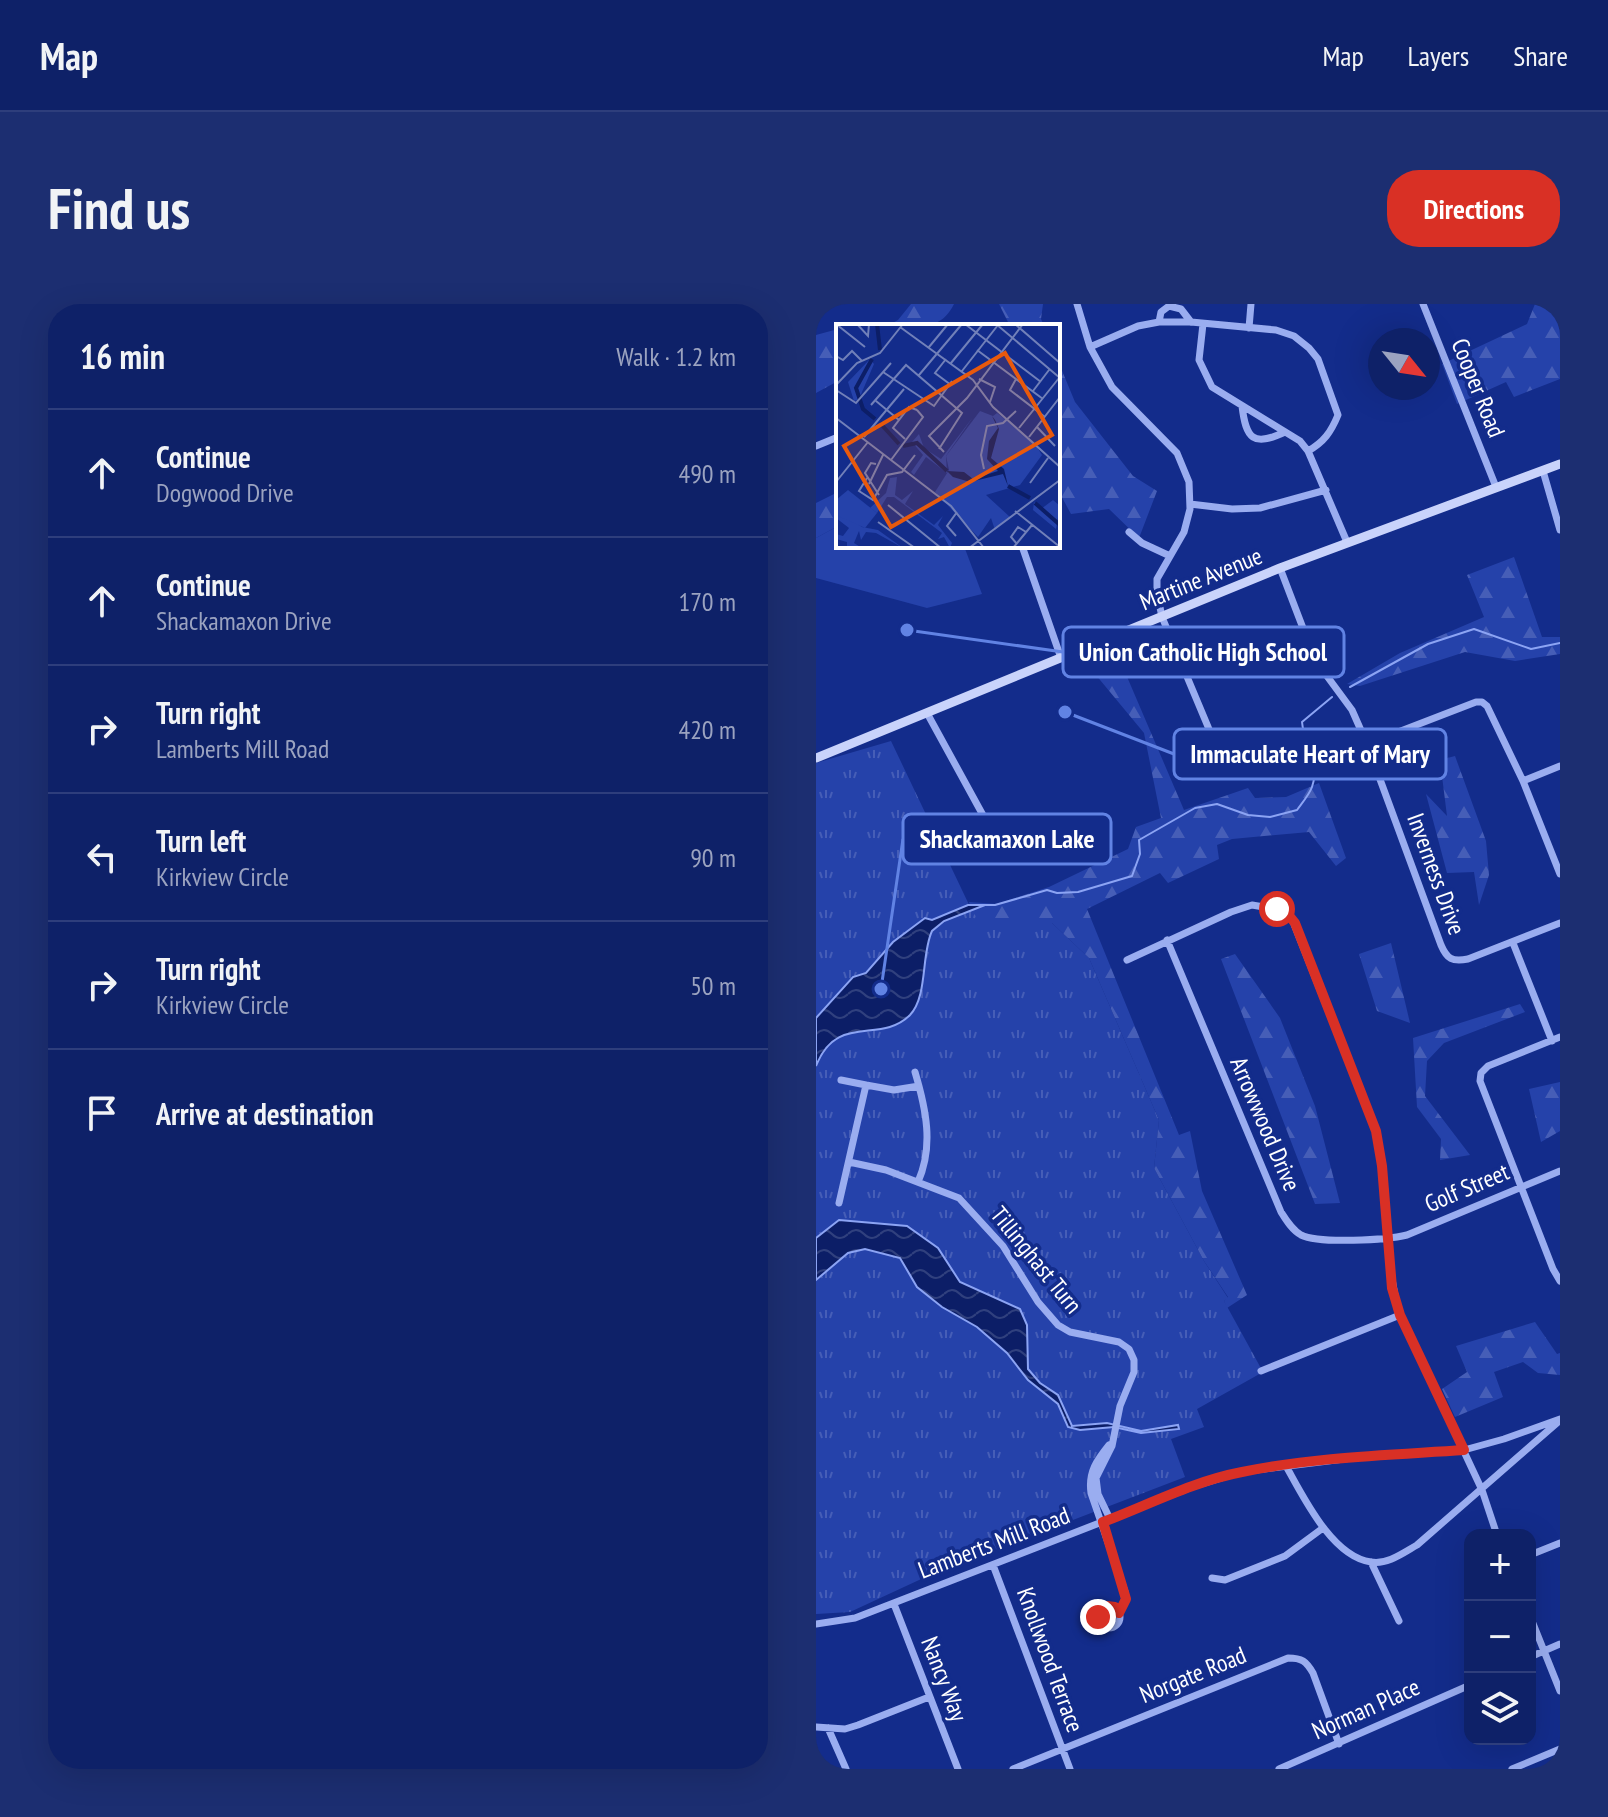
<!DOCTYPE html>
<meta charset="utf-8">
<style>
body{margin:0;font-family:"PT Sans Narrow",sans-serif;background:#1c2e71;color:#f1f3f6}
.controls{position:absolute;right:24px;bottom:24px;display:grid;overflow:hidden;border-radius:16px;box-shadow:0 8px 32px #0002}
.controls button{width:72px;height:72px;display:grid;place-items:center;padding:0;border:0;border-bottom:2px solid #2e3e7c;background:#0e2168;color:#f1f3f6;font:40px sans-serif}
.compass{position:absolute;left:552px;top:24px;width:72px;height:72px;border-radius:50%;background:#0e2168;box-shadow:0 8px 32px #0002;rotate:120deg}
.stop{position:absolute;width:24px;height:24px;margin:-18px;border:6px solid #d93025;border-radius:50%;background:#fff}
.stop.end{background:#d93025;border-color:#fff;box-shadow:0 2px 8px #0008}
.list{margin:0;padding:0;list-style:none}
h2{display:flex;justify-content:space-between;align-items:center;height:104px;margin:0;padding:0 32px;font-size:34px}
h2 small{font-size:26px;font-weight:400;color:#9ba3c0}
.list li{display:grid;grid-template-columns:52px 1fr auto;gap:24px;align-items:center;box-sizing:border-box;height:128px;padding:0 32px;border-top:2px solid #2e3e7c}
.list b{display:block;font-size:30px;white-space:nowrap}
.list p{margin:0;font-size:26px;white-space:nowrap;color:#9ba3c0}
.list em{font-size:26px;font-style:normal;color:#9ba3c0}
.icon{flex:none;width:44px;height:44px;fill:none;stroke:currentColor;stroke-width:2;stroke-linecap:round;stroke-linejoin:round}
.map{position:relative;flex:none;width:744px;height:1465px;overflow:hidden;border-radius:32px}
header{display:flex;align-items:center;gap:48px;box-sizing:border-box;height:112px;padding:0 40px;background:#0e2168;border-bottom:2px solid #2e3e7c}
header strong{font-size:38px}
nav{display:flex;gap:44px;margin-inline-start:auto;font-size:28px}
.intro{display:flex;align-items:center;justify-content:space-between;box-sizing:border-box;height:192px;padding:0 48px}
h1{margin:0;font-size:56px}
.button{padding:20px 36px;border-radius:32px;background:#d93025;color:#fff;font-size:28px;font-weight:700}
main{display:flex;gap:48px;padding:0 48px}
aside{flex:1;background:#0e2168;border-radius:32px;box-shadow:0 8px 32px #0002}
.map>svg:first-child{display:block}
</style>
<header>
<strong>Map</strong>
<nav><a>Map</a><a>Layers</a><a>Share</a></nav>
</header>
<div class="intro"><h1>Find us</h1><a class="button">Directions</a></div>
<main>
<aside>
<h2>16 min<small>Walk · 1.2 km</small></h2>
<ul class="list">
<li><svg class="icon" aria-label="ahead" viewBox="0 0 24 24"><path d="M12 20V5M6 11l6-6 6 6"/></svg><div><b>Continue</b><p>Dogwood Drive</p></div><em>490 m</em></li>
<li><svg class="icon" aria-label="ahead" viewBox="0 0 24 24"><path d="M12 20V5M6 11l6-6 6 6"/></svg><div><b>Continue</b><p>Shackamaxon Drive</p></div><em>170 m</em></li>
<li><svg class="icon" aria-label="right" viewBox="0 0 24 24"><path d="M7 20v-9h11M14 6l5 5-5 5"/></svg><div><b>Turn right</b><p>Lamberts Mill Road</p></div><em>420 m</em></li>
<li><svg class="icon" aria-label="left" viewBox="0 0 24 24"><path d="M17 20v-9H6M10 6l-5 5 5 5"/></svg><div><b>Turn left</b><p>Kirkview Circle</p></div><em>90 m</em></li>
<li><svg class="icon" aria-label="right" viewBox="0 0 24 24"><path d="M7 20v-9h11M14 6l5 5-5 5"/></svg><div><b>Turn right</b><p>Kirkview Circle</p></div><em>50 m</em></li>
<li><svg class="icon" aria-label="arrive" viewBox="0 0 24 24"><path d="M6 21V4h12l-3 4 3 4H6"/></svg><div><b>Arrive at destination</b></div></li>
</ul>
</aside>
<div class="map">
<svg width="744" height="1465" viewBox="0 0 744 1465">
<defs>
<pattern id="grass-tufts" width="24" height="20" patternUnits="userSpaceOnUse" patternTransform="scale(2)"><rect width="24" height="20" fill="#2542aa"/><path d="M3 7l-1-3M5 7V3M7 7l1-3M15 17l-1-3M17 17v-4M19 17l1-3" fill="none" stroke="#465eb7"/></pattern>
<pattern id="forest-firs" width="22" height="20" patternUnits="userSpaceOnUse" patternTransform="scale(2)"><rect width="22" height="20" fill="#2542aa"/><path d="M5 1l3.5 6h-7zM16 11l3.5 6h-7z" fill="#465eb7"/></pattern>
<pattern id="water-waves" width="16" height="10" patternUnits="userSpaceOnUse" patternTransform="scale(2)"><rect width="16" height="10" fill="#0c1e67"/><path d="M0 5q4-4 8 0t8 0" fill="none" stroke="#30407e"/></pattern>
</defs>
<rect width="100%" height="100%" fill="#132c8b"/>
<path fill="url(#grass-tufts)" d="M75,437L156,607L236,619L273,654L343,816L338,864L388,957L412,994L408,997L447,1068L381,1105L388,1123L355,1135L369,1173L116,1270L34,1308L0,1310V459Z"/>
<path fill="url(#forest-firs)" d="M95,0H138C124,29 99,22 71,22L82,16Z
M183,0H227L225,15L228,22H194Z
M719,0H744V75L698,93L690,78L641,100L626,60L711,20Z
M22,25V77L0,89V31Z
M242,57L259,98L317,172L341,187L323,234L293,205L255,210L242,186Z
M22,188V222L0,234V199Z
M698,253L726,333H744V350L699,357L649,348L544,382L531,380L584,349L668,313L651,271Z
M300,347L368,506L432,484L439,494L470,493L503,479L530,554L520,562L493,528L416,535L401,541L403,555L352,579L344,569L271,605L363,831L374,827L386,887L431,991L411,1004L408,997L412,993L388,957L338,864L343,816L273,654L236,619L167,622L156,607L153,598L181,600L233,583L312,545L320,523L345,514L328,429L270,359Z
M639,452L670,537L673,571L663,601L658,568L631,569L610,490L631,512L624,456Z
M575,639L594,719L561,707L543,650Z
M419,650L464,714L499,802L524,899L499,900L405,655Z
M704,700L709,708L628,739L611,757L609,792L654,851L624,856L625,835L601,803L597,734Z
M744,778V827L725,838L713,785Z
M719,1018L741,1050L744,1049V1071L722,1069L707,1058L678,1068L687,1093L639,1113L626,1085L651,1068L640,1042Z"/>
<path fill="#2542aa" d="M22,222V242H148L166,290L111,304L0,274V234Z"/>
<path fill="url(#water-waves)" stroke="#8ca4f4" stroke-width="2" d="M152,601H169L128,617L116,627C105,650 112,692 94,711C64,741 21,708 0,762V714L37,673L50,669L77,638L109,614L116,616Z
M23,916L91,922L122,944L144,978L204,1005L211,1021L212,1065L224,1079L242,1091L256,1122L291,1119L325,1127L362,1121L363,1125L325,1129L298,1123L264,1126L252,1123L242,1100L212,1076L191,1049L161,1023L126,1003L101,983L84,954L49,945L32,949L0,976V934Z"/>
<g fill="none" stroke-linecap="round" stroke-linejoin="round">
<path stroke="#8ca4f4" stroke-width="2" d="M534,383L612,340L658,325L715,345L744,339
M169,601H179L231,586L241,589L262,588L316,572L324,550L323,536L379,504L401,500L432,511L454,513L481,506C486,499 493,491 496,483C504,462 488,440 486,418L516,393"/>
<path stroke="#9aadf0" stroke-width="7" d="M261,0L274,43L296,83L361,149L373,178L374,205L368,228L341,275V289L346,313L403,449
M607,0L680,183
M343,18L345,8L353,2L365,5L375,18
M387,20L383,56L396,83L484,137L492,147L531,238
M433,24L435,0
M274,43L322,22L343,18H375L460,26L478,32L493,44L502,55L522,111C515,128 508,138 492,147
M426,102C430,135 437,143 469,128
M0,142L22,133
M727,167L744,226
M374,200L416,205L444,204L510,186
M313,228L326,239L354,252
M206,242L245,354
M464,264L490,332L505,364L536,406L551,440L625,641C631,655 636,658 652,655L744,619
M111,409L174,524L178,536
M551,440L660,398H666L671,402L707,477L744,570
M707,477L744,462
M351,636L465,908C470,916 476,926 485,931C503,940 571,936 591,931L744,867
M697,639L736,737
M311,656L415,608L436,601L466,606L476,615L560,827C575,887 566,951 584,1011L666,1186L681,1231
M744,733L672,762L665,769L664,777L737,965L744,977
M99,768C110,805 118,842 102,878
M25,776L50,781
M33,858L70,866L143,894L187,942L222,998L242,1021L254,1028L303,1038L313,1045L318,1056V1068L304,1102L296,1142L280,1174L282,1190L294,1215
M23,899L50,781L78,786L103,782
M445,1067L584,1011
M293,1141C281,1156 272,1168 275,1189L309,1288L310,1295L303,1309
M470,1162C487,1192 516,1253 555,1258C571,1261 587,1249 601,1241L742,1118
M714,1251L744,1239
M555,1258L583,1317
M177,1261L254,1465
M396,1274L409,1276L469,1252L507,1224
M78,1300L142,1465
M282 1313a11 11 0 1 1 22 0a11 11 0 1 1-22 0Z
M714,1312L744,1387
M0,1320L39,1314L376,1183L425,1168L536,1154L648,1146L688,1135L744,1115
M714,1353L744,1340
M0,1423L29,1425L42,1421L113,1393
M12,1424L30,1465
M197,1465L472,1354C486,1354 490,1357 497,1369L523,1440
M463,1465L654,1381
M696,1465L744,1445"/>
<path stroke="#c9d3fb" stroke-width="9" d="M0,454L464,264L744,160"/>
</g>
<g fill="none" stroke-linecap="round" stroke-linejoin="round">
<path stroke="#d93025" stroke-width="10" d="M282,1313L285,1305L291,1302L299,1303L303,1309L310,1295L287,1218C332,1201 378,1177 426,1168C498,1153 574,1151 648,1146L584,1011L576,984L566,862L560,827L479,619L471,609L461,605"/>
</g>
<g text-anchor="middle" stroke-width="7" stroke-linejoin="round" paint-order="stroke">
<g font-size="24" fill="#fff" stroke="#132c8b">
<text transform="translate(662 84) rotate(68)" y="8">Cooper Road</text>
<text transform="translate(385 275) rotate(-22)" y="8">Martine Avenue</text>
<text transform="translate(620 570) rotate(70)" y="8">Inverness Drive</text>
<text transform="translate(449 820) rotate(67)" y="8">Arrowwood Drive</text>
<text transform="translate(651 884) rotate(-23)" y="8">Golf Street</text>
<text transform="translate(220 956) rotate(51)" y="8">Tillinghast Turn</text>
<text transform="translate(178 1239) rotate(-21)" y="8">Lamberts Mill Road</text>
<text transform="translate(234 1356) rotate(70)" y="8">Knollwood Terrace</text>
<text transform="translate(377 1371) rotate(-22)" y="8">Norgate Road</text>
<text transform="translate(128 1375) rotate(69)" y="8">Nancy Way</text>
<text transform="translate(550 1405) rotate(-24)" y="8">Norman Place</text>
</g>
</g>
<g transform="translate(20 20)">
<rect width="224" height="224" fill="#132c8b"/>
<path d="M144,87L157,92L161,89L197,117L206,131L184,161L150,171L174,193L159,206L155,194L142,213L99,168L113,146L110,132Z" fill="#2542aa"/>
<path d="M34,35L38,40L23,75L18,77L12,58ZM137,93L110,132L111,149L90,133L78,151L75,148L87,131L76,118L83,110L88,124L105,135ZM61,153L59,171L66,176L77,167L69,180L98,201L107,192L102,201L116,219L114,224L108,213L102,215L106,209L58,173H51L41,189L34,184L50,169L54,154ZM217,176L224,182L220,205L197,186L198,178L205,185ZM0,183L26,203L42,206L67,224L40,209L30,208L25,216L23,207L18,219L26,224H11V218L0,215V210L7,212L13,204L0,194Z" fill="#2542aa"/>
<path d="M12,166L41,189L29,204L0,191V176Z" fill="#2542aa"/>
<path d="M156,92L159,96L163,105L155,134L168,145L172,162L167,150L134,158L117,153L111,147L128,148L137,155L162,147L151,135L153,117L162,104Z" fill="#0c1e67"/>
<path fill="none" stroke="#0c1e67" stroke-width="4" d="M41,0L44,26M36,35L20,64L27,85L39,95M44,99L63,120M67,122L81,119L111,147M172,162L194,174M199,179L224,201"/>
<path fill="none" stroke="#7180b9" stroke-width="2" d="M0,0L29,23M21,0L32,12L33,0M129,0L205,58M160,0L224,54M179,0L224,39M64,3L137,56L157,83L224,143M93,23L112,0M141,26L207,75M0,32L7,36L16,27L26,37M110,35L99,49L115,61M115,39L147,0M126,47L162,1M47,48L98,82L116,57M83,51L126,0M143,55L159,63L154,78M180,55L174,66L209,93M0,61L21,39L44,29L67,0M0,66L20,79L55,39M197,67L213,46M40,77L63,96M35,81L70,41L126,89L103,125M0,94L115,182L148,224M201,103L219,122M183,104L223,54M28,113L68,65M193,113L224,73M69,115L57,104L73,83L81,86M108,128L93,112L131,74L187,0M55,136L87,93L81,86M40,140L35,139L29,149L43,171M148,145L145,131L151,102L167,99L180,87M31,154L23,167L37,176L51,151L66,148L79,131M0,158L32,118M194,159L212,134M33,160L47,131M52,181L105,224M179,187L224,223M42,198L79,224M120,212L111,202L121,188M181,220L175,213L182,203L190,208M133,224L224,156M177,224L196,201"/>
<path fill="#e8590c" fill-opacity="0.15" stroke="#e8590c" stroke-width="4" d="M169,29L216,111L55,203L8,122Z"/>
<rect width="224" height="224" fill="none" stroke="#fff" stroke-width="4"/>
</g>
<path fill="none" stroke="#6183e4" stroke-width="3" d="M91 326L247 348M249 408L358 450M65 685L87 535"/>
<g fill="#6183e4" stroke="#132c8b" stroke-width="3">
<circle cx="91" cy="326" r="8"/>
<circle cx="249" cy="408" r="8"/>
<circle cx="65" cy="685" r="8"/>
</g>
<g fill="#132c8b" stroke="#6183e4" stroke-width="3">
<rect x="247" y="323" width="281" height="50" rx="8"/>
<rect x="358" y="425" width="272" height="50" rx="8"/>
<rect x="87" y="510" width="208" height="50" rx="8"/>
</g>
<g font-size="26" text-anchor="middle" font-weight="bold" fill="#fff">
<text x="387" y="357">Union Catholic High School</text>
<text x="494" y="459">Immaculate Heart of Mary</text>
<text x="191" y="544">Shackamaxon Lake</text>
</g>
</svg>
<div class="controls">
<button>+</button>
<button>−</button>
<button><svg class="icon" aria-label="layers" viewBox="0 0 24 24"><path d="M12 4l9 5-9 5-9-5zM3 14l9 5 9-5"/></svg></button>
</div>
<svg class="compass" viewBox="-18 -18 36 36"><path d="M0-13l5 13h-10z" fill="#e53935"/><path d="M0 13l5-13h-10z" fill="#9ba3c0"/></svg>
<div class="stop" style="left:461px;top:605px"></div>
<div class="stop end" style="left:282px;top:1313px"></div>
</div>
</main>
